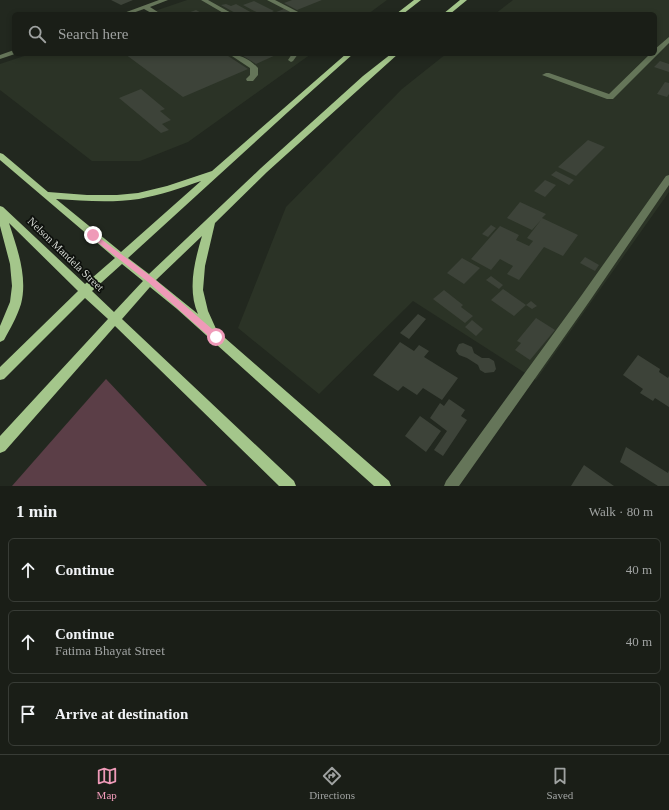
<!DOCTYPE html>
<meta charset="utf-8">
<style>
body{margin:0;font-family:Georgia,serif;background:#232720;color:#f1f3f6}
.stop{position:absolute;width:12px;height:12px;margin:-9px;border:3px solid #ef9ab8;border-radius:50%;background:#fff}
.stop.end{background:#ef9ab8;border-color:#fff;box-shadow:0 1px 4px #0008}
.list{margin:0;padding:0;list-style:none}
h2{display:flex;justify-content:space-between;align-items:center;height:52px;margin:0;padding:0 16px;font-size:17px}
h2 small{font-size:13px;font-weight:400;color:#9fa2a1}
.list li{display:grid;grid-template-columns:26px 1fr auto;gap:12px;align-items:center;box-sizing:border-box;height:64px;margin:0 8px 8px;padding:0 8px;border:1px solid #383c36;border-radius:6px}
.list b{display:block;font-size:15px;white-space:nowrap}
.list p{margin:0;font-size:13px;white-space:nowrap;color:#9fa2a1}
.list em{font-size:13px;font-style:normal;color:#9fa2a1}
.icon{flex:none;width:22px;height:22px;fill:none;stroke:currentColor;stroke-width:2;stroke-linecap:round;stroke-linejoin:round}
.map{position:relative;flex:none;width:669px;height:486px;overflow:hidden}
.search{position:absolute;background:#1a1e17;box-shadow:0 2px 6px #0003;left:12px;right:12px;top:12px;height:44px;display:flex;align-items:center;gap:10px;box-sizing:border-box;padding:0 14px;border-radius:6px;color:#9fa2a1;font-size:15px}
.sheet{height:268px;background:#1a1e17}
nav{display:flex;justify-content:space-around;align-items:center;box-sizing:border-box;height:56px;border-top:1px solid #383c36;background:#1a1e17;font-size:11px;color:#9fa2a1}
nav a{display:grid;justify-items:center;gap:2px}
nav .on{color:#ef9ab8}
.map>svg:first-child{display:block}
</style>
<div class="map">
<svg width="669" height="486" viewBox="0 0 669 486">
<rect width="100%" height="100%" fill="#22281f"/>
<path fill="#2b3326" d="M187,0H387L368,14H146Z
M513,0H669V192L536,380L413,301L319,394L238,328L286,207L402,89L446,54H655V14H495Z
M30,54H311L188,142L140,161H92L0,90V64Z"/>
<path fill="#5b3e47" d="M106,379L207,486H12Z"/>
<path fill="#3d4339" d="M111,0H133L121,5Z
M292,0H322L297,10L284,3Z
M254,1L274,11L268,14H260L243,5Z
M226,4L231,6L236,4L254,14H237L221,5Z
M284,9L295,14H271Z
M196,10L203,14H185Z
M125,54H225L248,69L183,97Z
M240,54H278L256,64Z
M660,61L669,64V72L654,67Z
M665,82L669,83V94L667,97L657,94Z
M141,89L165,109L160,111L171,120L162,124L169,130L161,133L119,98Z
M588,140L605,147L576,176L558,167Z
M556,171L574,180L569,185L551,175Z
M545,180L556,185L545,197L534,191Z
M520,202L546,214L542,218L578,235L563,256L544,247L519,280L507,274L513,266L500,259L491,270L471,259L500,226L519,235L516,240L529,246L533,241L527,238L541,220L532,230L507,218Z
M491,225L496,228L488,237L482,234Z
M585,257L599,265L595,271L580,263Z
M462,258L480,268L464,284L447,273Z
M491,276L503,285L499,289L486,280Z
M503,289L526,305L514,316L491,300Z
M444,290L463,305L461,307L473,316L465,323L433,299Z
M531,301L537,306L532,309L526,305Z
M418,314L426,319L409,339L400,333Z
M536,318L555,330L530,360L515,350L521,343L517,341Z
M472,320L483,329L476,336L465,327Z
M400,342L414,351L419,345L429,351L424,357L458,378L442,400L423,388L417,395L403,386L398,391L373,375Z
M463,343L472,347L474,353L482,358H489L494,361L496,369L494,372L485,373L480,370L478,365L467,358L459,355L456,351L457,348L459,344Z
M638,355L660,369L659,372L668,378L669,376V407L655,398L653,401L640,393L643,389L623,375Z
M449,399L465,410L461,416L467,420L443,456L434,450L447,431L430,418L440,403L444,406Z
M420,416L441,431L426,452L405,436Z
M626,447L668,473L669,470V486H658L620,462Z
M584,465L614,486H571Z"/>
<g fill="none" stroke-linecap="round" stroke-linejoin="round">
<path fill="#657559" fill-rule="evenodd" d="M159,0H168L150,7L161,14H153L144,9L130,14H121Z
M201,0H208L233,14H225Z
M267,0H275L302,14H294Z
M669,37V43L613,99H607L542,75L546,73H549L609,94L650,54H655V49Z
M14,50L15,54L0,59V55Z
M229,54C239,54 251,60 258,68V75L253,81H247L246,79L250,75V68Z
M292,54H298L293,61L291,62L288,60Z
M669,175V185L589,302L459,486H444L446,481L581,296L666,176Z"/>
<path fill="#a4c68b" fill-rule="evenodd" d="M414,0H421L403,14H396Z
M460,0H467L450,14H443Z
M346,54H353L288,112L128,258L149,274L261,168L363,76L391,54H398L267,172L215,223L205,266L203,290L208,311L217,331L389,481L391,486H374L177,309L150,287L122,319L294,481L296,486H279L115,326L5,451L0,453V436L108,319L85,298L4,379L0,380V367L78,291L9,223C17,248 28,277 21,304C17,317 10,329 4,340L0,342V326L10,302L12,286L10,264L0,226V206L3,207L85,284L115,258L0,160V153L3,154L48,192L87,195H117L138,193L167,186L212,171ZM201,181L121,252L56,199C84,201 112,203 139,199C160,195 181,188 201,181ZM202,236C195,260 187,289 198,314L156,280ZM122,264L143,281L114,312L92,291Z"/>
</g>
<path fill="#ef9ab8" d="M93,233L153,278L219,335V340H213L148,282L91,237L90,235Z"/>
<g text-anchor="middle" stroke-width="3.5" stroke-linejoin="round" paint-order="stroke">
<g font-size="11" fill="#d3d7d1" stroke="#0d100c">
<text transform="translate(66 254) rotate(44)" y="4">Nelson Mandela Street</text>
</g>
</g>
</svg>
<div class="stop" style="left:216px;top:337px"></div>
<div class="stop end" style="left:93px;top:235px"></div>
<div class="search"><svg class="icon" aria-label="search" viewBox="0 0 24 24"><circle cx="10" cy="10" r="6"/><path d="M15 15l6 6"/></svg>Search here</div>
</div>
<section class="sheet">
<h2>1 min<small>Walk · 80 m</small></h2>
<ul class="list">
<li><svg class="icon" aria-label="ahead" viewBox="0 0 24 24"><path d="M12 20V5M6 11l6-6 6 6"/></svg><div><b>Continue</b></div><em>40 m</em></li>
<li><svg class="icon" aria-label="ahead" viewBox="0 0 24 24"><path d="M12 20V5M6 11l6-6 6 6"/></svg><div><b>Continue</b><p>Fatima Bhayat Street</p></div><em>40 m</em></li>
<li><svg class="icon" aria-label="arrive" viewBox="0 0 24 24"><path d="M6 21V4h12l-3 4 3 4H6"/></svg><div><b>Arrive at destination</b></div></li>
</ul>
</section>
<nav>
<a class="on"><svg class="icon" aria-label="map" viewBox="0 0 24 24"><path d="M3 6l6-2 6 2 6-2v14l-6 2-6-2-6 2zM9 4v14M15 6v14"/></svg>Map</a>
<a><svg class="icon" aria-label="directions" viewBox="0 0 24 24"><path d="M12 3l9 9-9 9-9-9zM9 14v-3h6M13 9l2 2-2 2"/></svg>Directions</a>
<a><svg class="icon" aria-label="saved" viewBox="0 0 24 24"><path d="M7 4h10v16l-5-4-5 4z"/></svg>Saved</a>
</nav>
